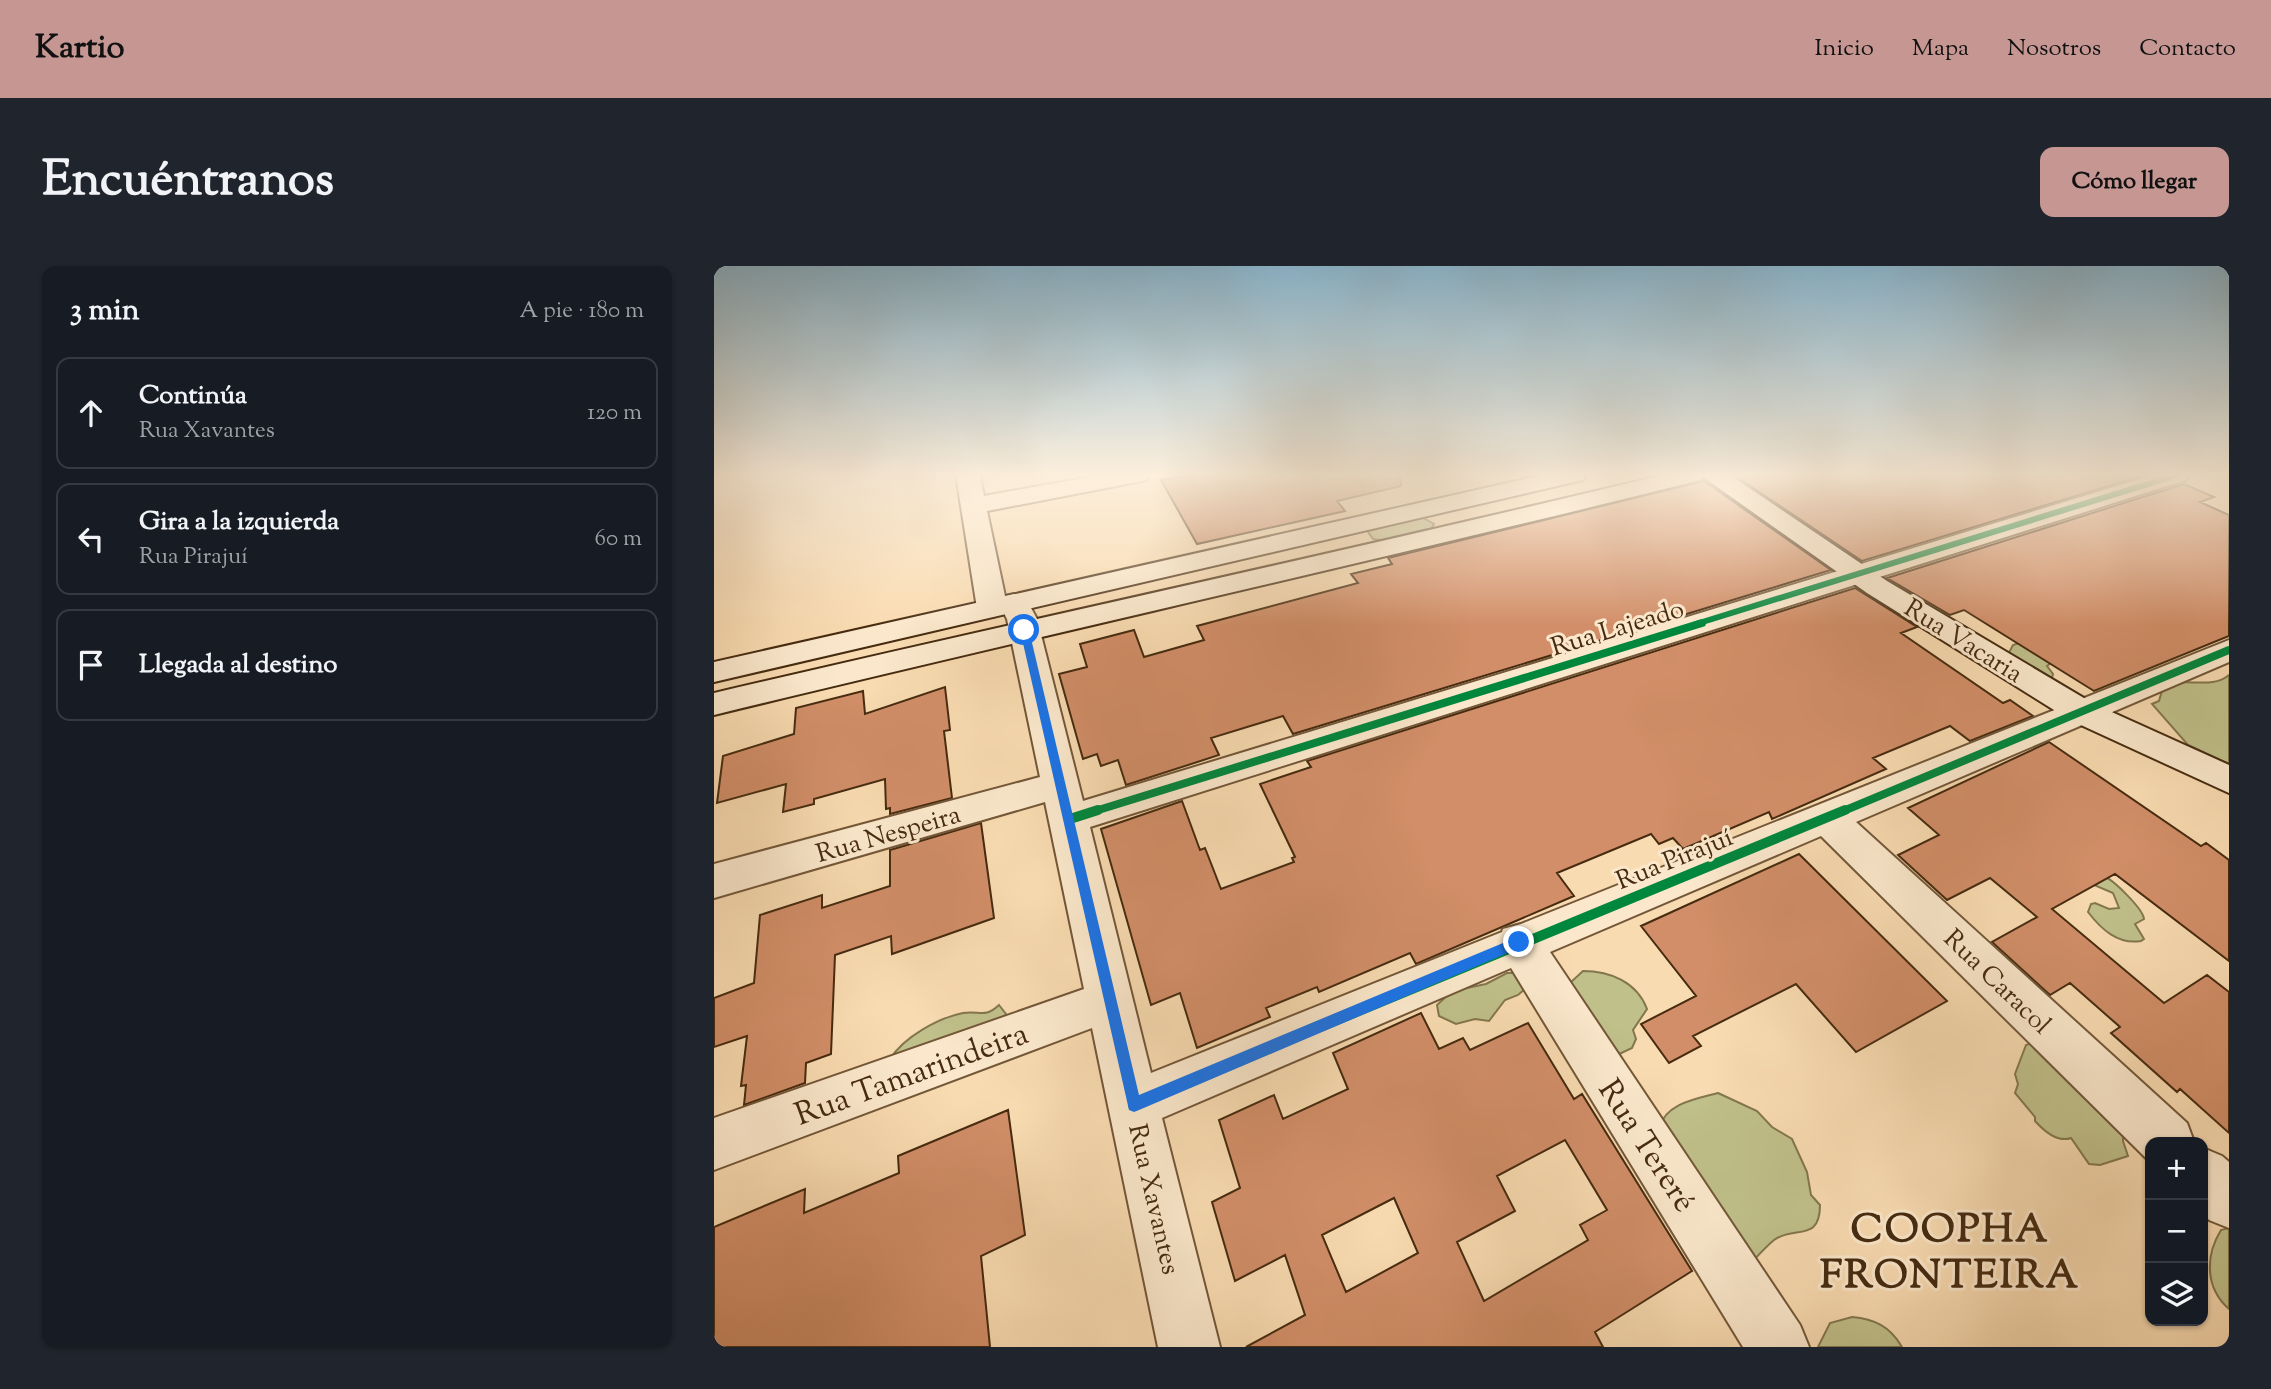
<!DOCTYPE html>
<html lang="es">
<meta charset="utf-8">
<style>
body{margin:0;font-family:"Sorts Mill Goudy",serif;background:#20242c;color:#f1f3f6}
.controls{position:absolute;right:21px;bottom:21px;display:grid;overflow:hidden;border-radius:14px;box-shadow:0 2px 5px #0004}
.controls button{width:63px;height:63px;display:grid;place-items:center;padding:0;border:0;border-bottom:2px solid #363941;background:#171b24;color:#f1f3f6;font:35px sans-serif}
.stop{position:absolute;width:21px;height:21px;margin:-16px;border:5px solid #1a73e8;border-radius:50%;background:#fff}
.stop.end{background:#1a73e8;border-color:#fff;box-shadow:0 2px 7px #0008}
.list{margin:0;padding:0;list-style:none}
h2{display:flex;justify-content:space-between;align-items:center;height:91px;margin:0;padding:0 28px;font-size:30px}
h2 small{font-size:23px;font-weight:400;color:#9ea1a6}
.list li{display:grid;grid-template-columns:46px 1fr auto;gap:21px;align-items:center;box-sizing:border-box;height:112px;margin:0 14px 14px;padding:0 14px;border:2px solid #363941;border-radius:14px}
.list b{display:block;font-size:26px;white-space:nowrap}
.list p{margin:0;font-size:23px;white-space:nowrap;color:#9ea1a6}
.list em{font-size:23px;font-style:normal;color:#9ea1a6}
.icon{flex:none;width:38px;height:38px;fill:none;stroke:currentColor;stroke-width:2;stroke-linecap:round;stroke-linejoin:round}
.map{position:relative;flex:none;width:1515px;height:1081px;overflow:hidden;border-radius:14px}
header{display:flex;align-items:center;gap:42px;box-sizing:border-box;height:98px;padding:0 35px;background:#c59692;color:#111}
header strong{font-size:33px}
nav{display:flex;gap:38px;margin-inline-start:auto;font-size:24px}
.intro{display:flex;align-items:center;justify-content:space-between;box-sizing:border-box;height:168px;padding:0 42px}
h1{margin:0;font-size:49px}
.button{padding:18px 32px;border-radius:14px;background:#c59692;color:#111;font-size:24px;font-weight:700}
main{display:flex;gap:42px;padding:0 42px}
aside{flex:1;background:#171b24;border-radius:14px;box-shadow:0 2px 5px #0004}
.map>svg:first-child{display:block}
</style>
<header>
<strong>Kartio</strong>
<nav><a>Inicio</a><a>Mapa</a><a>Nosotros</a><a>Contacto</a></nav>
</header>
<div class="intro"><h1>Encuéntranos</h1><a class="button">Cómo llegar</a></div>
<main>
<aside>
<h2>3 min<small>A pie · 180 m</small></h2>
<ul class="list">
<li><svg class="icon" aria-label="ahead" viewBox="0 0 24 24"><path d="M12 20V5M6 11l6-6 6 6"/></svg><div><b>Continúa</b><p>Rua Xavantes</p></div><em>120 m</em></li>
<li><svg class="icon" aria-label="left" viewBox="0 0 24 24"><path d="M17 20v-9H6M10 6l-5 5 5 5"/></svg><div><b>Gira a la izquierda</b><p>Rua Pirajuí</p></div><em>60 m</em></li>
<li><svg class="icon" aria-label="arrive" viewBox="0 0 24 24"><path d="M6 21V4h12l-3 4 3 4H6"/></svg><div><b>Llegada al destino</b></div></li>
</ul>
</aside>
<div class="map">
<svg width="1515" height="1081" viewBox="0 0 1515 1081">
<rect width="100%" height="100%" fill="#f9dbb1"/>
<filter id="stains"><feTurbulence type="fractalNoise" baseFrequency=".00286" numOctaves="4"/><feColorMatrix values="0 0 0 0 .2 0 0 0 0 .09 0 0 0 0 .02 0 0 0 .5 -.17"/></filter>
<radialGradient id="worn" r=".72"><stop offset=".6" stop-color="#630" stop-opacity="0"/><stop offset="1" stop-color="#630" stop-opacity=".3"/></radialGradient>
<path fill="#c0c08a" stroke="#83764d" stroke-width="2" d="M706,250L720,258L717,263C696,264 679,278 659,273L652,263Z
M1308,376L1337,397L1333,400L1339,408L1337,416L1292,392L1299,379Z
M1515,409V498L1474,479L1438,438L1445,435L1449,421C1470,409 1496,425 1515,409Z
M1389,610C1399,613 1429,643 1430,653L1421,658L1430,673L1427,675C1404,679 1387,663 1374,646L1377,638L1381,637L1395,643L1405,642L1399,627L1380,619Z
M869,705C896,705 923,716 933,743L919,764L922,773L918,782L901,790L841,746L857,716Z
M793,707H804L811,723L804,729L791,734L775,755L761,753L742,758L725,750L723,739L738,725L772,718Z
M285,739L292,748L287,756L176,793C190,771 224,752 249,747C266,744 270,753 285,739Z
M1325,775L1409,865V875L1414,890L1386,899L1375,898L1357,872C1343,877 1330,865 1321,855V851L1301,827L1304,818L1301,808L1312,779Z
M1004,827L1043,845L1058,861L1078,873L1093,906L1097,929L1106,939C1106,977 1080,959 1060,974C1048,984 1037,998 1025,1009L945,862C952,837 982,833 1004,827Z
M1515,962V1043C1491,1022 1491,990 1507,964Z
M1138,1051C1160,1053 1176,1060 1188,1081H1104L1116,1057Z"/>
<path fill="#d18e68" stroke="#462b10" stroke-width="2" fill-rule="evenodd" d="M478,209H686L687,220L623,235L631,245L483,278L447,214Z
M1020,209H1431L1148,295Z
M990,215L1117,304L579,468L569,450L497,472L505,489L412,519L404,494L387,500L383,488L369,493L345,408L373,401L366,378L420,364L430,391L490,374L483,360L644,317L637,308L678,298L674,292Z
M1470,218L1500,231L1486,236L1515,249V370L1380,425L1250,344L1236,349L1173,312Z
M1141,322L1203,361L1187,367L1289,437L1296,434L1319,450L1256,475L1236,460L1159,492L1172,503L1058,553L1055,546L969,583L959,572L945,578L937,568L843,607L860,630L702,698L696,687L605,726L603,721L552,742L556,751L483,782L466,727L437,739L387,563L468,535L486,584L491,582L507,623L580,596L578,592L581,591L546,518L597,501L593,495Z
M231,421L236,464L230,465L238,532L176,548V542L172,543L171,513L100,533V538L69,546L72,518L3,537L9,490L80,468L82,442L149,425L151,448Z
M1335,476L1487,580L1492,577L1515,594V695L1401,608L1338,643L1450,737L1493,709L1515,726V867L1466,823L1463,826L1397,767L1406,761L1356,717L1336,729L1278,676L1323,651L1276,612L1233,634L1184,589L1225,569L1194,542Z
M267,557L280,652L178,688L177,670L121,689L117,788L92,797L91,817L30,839L32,819L27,820L33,770L0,781V732L40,717L46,649L108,629V642L176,620V584Z
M1085,588L1233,735L1142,786L1082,718L979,770L987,780L955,797L927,758L982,730L927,660Z
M707,747L725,783L749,772L756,784L814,757L860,833L868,828L978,1005L881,1066L889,1081H532L591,1049L571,989L521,1015L498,936L526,922L505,854L560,829L569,853L634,823L619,787ZM851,874L893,944L866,959L874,974L770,1035L743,976L801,945L783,910ZM680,932L704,987L632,1026L608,969Z
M294,844L311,969L267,990L276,1081H0V961L91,923L90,947L185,907L184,890Z"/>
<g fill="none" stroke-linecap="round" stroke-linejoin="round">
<g stroke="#735738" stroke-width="4">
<path id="street" d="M242,209H266L270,230L386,209H435L432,214L423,216L273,245L291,330L300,328L311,331L323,353L369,535L1439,209H1475L1472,214L376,561L437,807L788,666L789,663L807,658L1515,374V396L1142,556L1473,857L1480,876H1436L1435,895L1107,570L836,686L1086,1059L1095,1081H1029L797,702L448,852L506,1081H444L378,762L0,904V852L370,723L331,536L0,632V598L326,511L293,353L290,347L278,351L267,348L263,342Z
M1489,882L1508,890L1515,896V962L1495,954L1489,947Z"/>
</g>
<g stroke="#462b10" stroke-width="4">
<path id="secondary" d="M829,209H872L869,214L860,216L0,416V396Z
M949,209H1016L1173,315L1380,438L1515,499V527L1356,454L1153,327L989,211L987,214C658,296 328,369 0,449V427C316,353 634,285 949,209Z"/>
</g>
<use href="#street" fill="#fbe8cc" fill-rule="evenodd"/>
<use href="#secondary" fill="#fbe8cc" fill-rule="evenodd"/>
<g stroke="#fbe8cc" stroke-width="10">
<path id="cycleway-far3" d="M982,358L1463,209"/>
</g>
<g stroke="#fbe8cc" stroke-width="11">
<path id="cycleway-far2" d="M378,546L988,357
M1127,546L1515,384"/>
</g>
<g stroke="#fbe8cc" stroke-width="14">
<path id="cycleway-far1" d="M356,553L384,544
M553,783L1131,544"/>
</g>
<g stroke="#fbe8cc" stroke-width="17">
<path id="cycleway" d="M420,839L557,781"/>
</g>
<use href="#cycleway-far3" stroke="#00873e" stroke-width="6"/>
<use href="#cycleway-far2" stroke="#00873e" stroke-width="8"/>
<use href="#cycleway-far1" stroke="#00873e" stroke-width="10"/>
<use href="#cycleway" stroke="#00873e" stroke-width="12"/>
</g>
<linearGradient id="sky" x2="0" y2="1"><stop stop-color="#8ab7d0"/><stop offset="0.58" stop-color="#fcefdc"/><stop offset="1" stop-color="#fcefdc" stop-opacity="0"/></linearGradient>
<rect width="1515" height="360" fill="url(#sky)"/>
<path fill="#1a73e8" d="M310,361L315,364L425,829L801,672H810V680L425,844L420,846L415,844L306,364Z"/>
<g text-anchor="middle" stroke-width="6" stroke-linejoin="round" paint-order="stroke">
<g font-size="26" fill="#462b10" stroke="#fbe8cc">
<text transform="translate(903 361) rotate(-17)" y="9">Rua Lajeado</text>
<text transform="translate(1250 374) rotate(32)" y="9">Rua Vacaria</text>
<text transform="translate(174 567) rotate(-16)" y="9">Rua Nespeira</text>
<text transform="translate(960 592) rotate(-22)" y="9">Rua Pirajuí</text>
<text transform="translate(1284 715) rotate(44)" y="9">Rua Caracol</text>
<text transform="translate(441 933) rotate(77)" y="9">Rua Xavantes</text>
</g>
<g font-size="32" fill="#462b10" stroke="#fbe8cc">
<text transform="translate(197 807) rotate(-20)" y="11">Rua Tamarindeira</text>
<text transform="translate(934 879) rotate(57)" y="11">Rua Tereré</text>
</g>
<g font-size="40" font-weight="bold" letter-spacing="2" fill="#462b10" stroke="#fbe8cc">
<text x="1236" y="975">COOPHA<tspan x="1236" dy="46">FRONTEIRA</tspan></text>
</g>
</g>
<rect width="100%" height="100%" filter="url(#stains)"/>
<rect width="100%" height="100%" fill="url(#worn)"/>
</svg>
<div class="controls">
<button>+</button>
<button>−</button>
<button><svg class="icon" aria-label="layers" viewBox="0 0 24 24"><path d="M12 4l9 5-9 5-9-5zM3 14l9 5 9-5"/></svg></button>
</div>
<div class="stop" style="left:310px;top:364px"></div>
<div class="stop end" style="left:805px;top:676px"></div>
</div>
</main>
